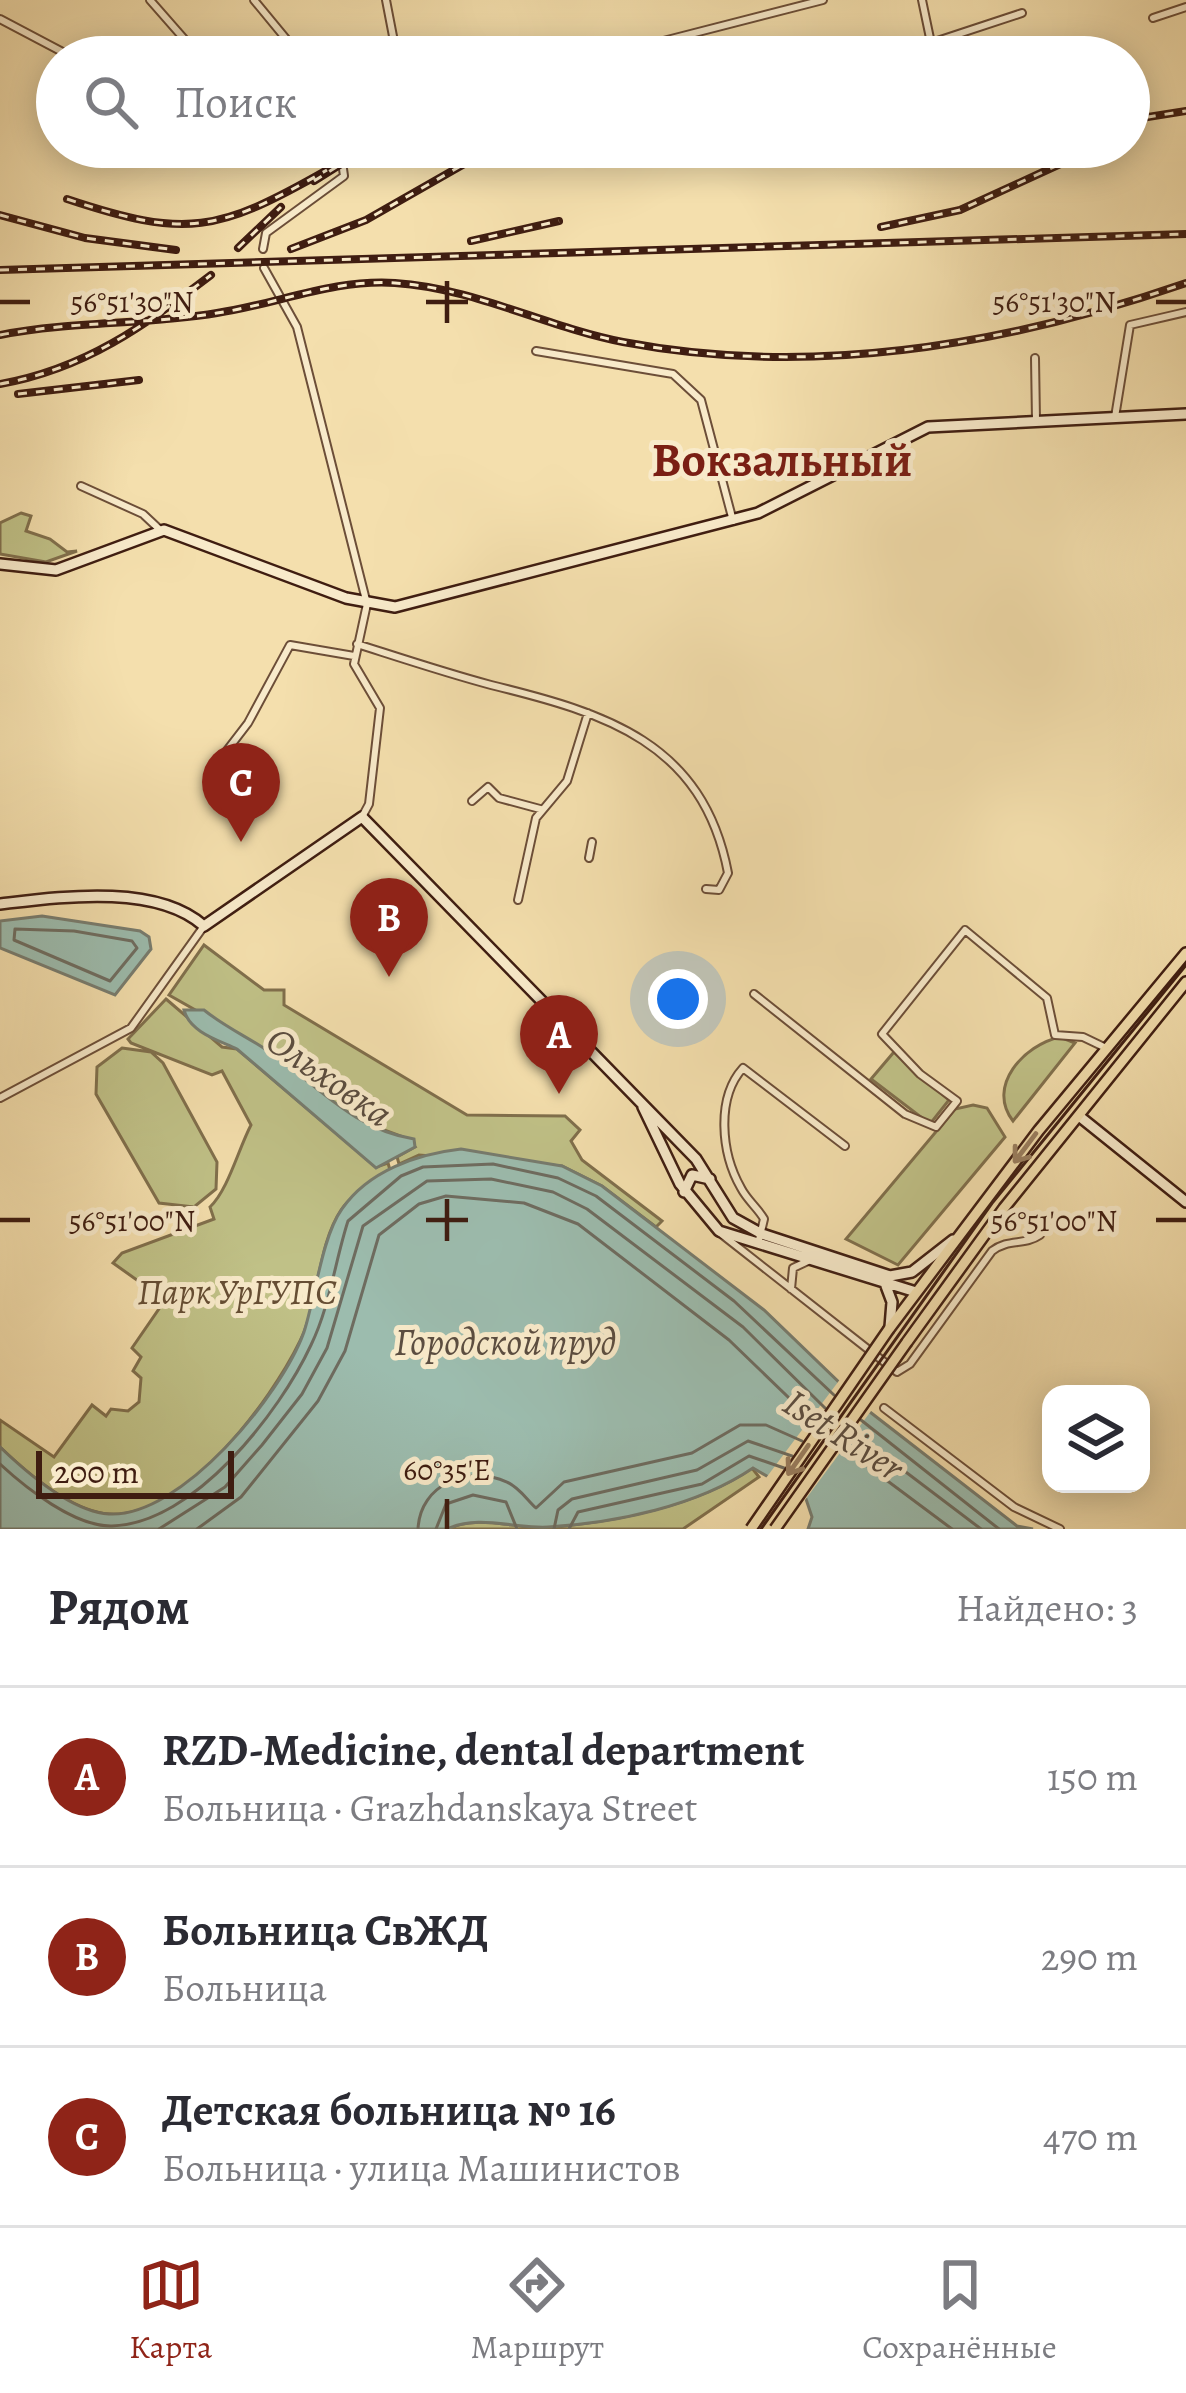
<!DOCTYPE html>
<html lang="ru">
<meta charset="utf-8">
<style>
body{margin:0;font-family:Alegreya,serif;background:#f7f7f7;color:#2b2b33}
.controls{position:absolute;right:36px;bottom:36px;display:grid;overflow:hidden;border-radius:24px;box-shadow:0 6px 30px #0003}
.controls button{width:108px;height:108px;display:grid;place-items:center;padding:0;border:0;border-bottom:3px solid #e1e1e2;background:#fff;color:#2b2b33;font:60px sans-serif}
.scale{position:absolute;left:36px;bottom:30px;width:198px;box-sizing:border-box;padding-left:12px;border:6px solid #3f1d11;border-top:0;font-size:33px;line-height:42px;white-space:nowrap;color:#3f1d11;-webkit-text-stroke:9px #f8eaca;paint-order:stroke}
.you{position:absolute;left:678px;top:999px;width:42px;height:42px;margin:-30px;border:9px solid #fff;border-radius:50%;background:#1a73e8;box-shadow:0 0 0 18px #1a73e833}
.badge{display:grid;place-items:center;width:78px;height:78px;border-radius:50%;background:#8f2418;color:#fff;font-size:39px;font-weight:700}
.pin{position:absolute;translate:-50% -99px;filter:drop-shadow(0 3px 6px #0008)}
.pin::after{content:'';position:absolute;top:63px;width:42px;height:36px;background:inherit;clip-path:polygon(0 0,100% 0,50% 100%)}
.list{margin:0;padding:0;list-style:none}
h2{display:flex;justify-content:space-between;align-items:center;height:156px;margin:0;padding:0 48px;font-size:51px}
h2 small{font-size:39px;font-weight:400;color:#7c7c81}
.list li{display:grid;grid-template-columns:78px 1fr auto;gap:36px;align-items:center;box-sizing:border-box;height:180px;padding:0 48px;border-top:3px solid #e1e1e2}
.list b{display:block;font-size:45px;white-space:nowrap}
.list p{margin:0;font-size:39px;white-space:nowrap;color:#7c7c81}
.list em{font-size:39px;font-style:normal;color:#7c7c81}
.icon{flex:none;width:66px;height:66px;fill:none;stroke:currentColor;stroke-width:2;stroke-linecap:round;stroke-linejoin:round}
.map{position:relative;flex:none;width:1186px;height:1529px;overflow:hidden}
.search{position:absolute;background:#fff;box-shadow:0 6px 30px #0003;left:36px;right:36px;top:36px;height:132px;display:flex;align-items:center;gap:30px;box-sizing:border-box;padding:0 42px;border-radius:66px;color:#7c7c81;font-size:45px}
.sheet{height:696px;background:#fff}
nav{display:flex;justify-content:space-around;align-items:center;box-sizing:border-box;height:168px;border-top:3px solid #e1e1e2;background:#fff;font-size:33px;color:#7c7c81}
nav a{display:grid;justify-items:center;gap:6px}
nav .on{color:#8f2418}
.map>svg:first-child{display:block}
</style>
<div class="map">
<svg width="1186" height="1529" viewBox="0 0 1186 1529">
<rect width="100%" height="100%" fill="#f4dfad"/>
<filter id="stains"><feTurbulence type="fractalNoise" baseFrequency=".00167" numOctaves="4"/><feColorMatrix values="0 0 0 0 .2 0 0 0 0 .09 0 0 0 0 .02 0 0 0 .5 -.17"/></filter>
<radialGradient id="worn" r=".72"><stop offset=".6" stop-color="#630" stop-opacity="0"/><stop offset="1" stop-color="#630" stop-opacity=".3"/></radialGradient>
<path fill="#c0c187" stroke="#806f4c" stroke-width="3" d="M21,513L31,516L26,531L50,539L67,552L77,551L46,562L0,554V523Z
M204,945L264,990H284V1005L467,1115L565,1116L580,1130L571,1141L582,1160L662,1221L656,1227L602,1186L562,1166L419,1155L399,1164L397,1157L415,1147L406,1138L352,1118L271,1053L169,995Z
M166,999L222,1047L237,1049L376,1167L388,1163L390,1170C373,1182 353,1193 341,1210C317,1246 319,1302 300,1341C271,1401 184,1519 109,1514C71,1511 26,1472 0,1447V1420L54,1457L92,1405L106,1416L111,1409L128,1411L139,1402L141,1378L133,1371L141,1357L132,1348L165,1300L113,1263L122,1253L214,1219L210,1207C228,1190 238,1150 251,1125L222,1071L212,1075L131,1043L128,1039Z
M1060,1037L1075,1043L1013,1121C986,1086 1024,1045 1060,1037Z
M122,1048L151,1052L163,1063L217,1162L216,1189L194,1207L159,1203L96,1094L97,1067Z
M894,1052L949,1100L930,1124L871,1079Z
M973,1105L987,1108L1005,1137L898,1265L846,1239L955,1109Z
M752,1468L759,1477L683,1529H447C479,1514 514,1529 548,1527C614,1523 699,1505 752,1468Z"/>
<path fill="#9cbcae" stroke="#777c6f" stroke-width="3" d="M42,916L140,931L149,937L151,949L115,995L0,948V921Z
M184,1010H204C225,1027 246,1036 268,1051C318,1085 352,1129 414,1139L415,1147L376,1168L237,1049C221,1041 190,1033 184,1010Z
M461,1149L562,1166L602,1186L764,1310L870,1412L1017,1526L1033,1529H808L812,1517L806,1499L753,1468C697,1506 616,1523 548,1527C514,1529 479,1514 447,1529H0V1447C26,1472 71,1512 109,1514C181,1518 282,1394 304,1332C315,1298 322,1237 342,1209C368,1171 417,1154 461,1149Z"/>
<path fill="#f4dfad" d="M841,1378L874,1407L802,1504L766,1478Z"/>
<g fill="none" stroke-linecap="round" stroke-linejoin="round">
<path stroke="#6e6c60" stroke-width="3" d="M15,929L74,931L132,941L137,948L110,981L14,940Z
M861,1420L999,1529
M853,1432L981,1529
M842,1447L952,1529
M0,1464C26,1488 75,1527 112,1526C194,1524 280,1412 311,1345C330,1306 335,1261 348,1221L401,1176L423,1167L493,1164L558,1178L596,1196L734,1301L834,1395
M159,1529L225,1487L262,1445L302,1394L327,1348L363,1226L427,1181L491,1179L553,1192L587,1209L743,1327L825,1408
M197,1529L241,1497L318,1401L345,1351L379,1235L419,1204L446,1196L524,1203L578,1224L729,1340L815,1423
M418,1529C420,1484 468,1465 507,1482C520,1488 527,1500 536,1508L564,1482L692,1453L740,1425H766L802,1441
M436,1529L446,1504L473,1495L506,1502L517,1529
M554,1529L558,1510L572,1499L697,1470L748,1441L792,1456
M569,1529L578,1512L702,1484L749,1456L784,1468"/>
<g stroke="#6c4e38" stroke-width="10">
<path id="street" d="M150,0L200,57
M254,0L301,57
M386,0L397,57
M922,0L931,43
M1153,18L1186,7
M0,19L72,57
M601,57L823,0
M916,57L926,54L931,43L1022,13
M1012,57L1039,47
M184,147L197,152L235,147
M263,249L266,233L344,176L340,147
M264,268L297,327L367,604L354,664L380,708L369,804L362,817
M536,351L673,374L701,400L733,521
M1035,358L1036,420
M1115,417L1130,325L1186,312
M81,486L143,514L159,529
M357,644C401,658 446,673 491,685C605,713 703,742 728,873L719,890L706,889
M215,766L248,723L290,645L354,656
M472,801L488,787L499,798L540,809
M589,858L592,842
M518,900L536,818L567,781L588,713
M754,994L905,1114L936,1127L957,1101L920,1074L882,1034L965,930L1047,998L1055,1035L1083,1037L1106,1048
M0,1098L131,1028L204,926
M720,1233L897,1372L910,1364L992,1251C1009,1238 1024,1246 1040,1235
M758,1244L764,1219C758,1208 747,1200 741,1188C721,1153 716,1098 743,1068L845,1146
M791,1289L793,1268L808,1261
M884,1408L1014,1507L1060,1529"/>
</g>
<g stroke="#3f1d11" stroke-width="14">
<path id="secondary" d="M0,564L56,570L164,530L346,598L395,607L758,513L928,427L1186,414
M0,904C60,897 156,883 204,926L362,817L696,1159L733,1218L762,1234L890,1276L912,1272L953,1240
M643,1107L680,1184L719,1231L916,1292
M1079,1116L1186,1202
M684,1192L692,1175L710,1179
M886,1286L892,1302L890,1327"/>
</g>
<g stroke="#3f1d11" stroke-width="14">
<path id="primary" d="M889,1329L1039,1130L1186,953
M907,1342L1004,1208L1186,982"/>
</g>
<use href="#street" stroke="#f8eaca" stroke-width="6"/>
<use href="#secondary" stroke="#f8eaca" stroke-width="9"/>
<use href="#primary" stroke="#f4dfad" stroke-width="9"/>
<path stroke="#3f1d11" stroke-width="3" d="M761,1529L993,1202L1186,965"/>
<g stroke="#3f1d11" stroke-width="8">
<path id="rail" d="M1129,120L1186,111
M774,147L907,152L967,147
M314,181L368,147
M67,199C187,239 218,232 327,170
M0,215L85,238L176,250
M881,227L960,210L1069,160
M471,241L559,221
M238,248L281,207
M291,249L366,220L494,147
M0,270L1186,234
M0,335C72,321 145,325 217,313C278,304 332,279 395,283C474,288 546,327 623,342C812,378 1007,345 1186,283
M0,384C85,369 144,326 211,275
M18,394L139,380"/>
</g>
<use href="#rail" stroke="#f8eaca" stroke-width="3" stroke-dasharray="9" stroke-linecap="butt"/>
<g stroke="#3f1d11" stroke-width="14" stroke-linecap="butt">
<path id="primary-bridge" d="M751,1529L889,1329
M775,1529L907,1342"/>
</g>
<use href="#primary-bridge" stroke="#f4dfad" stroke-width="9"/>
</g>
<defs><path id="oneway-shaft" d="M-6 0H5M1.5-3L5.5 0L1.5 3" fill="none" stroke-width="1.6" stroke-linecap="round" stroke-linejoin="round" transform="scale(3)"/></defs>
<g stroke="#9a7e5f">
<use href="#oneway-shaft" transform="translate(1025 1148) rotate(127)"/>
<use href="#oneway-shaft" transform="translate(798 1460) rotate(125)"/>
</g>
<path fill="none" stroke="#3f1d11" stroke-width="4.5" d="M447,281V323M0,302H30M426,302H468M1156,302H1186M447,1199V1241M0,1220H30M426,1220H468M1156,1220H1186M447,1499V1529"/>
<g text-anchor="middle" stroke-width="10" stroke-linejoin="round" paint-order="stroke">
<g font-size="36" font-style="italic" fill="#664e34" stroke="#f8eaca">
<text x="237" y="1304">Парк УрГУПС</text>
</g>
<g font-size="39" font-style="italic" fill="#5b4d40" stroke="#f8eaca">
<text transform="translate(330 1076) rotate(35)" y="14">Ольховка</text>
<text x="505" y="1355">Городской пруд</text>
<text transform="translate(844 1434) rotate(33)" y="14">Iset River</text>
</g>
<g font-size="48" font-weight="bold" fill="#7a1f14" stroke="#f8eaca">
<text x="782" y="476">Вокзальный</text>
</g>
</g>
<g font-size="30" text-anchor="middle" fill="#3f1d11" stroke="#f8eaca" stroke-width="10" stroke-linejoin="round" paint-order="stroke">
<text x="132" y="312">56°51'30"N</text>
<text x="1054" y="312">56°51'30"N</text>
<text x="132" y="1231">56°51'00"N</text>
<text x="1054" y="1231">56°51'00"N</text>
<text x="447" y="1480">60°35'E</text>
</g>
<rect width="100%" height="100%" filter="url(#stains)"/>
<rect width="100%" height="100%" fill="url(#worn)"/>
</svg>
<div class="controls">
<button><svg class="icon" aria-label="layers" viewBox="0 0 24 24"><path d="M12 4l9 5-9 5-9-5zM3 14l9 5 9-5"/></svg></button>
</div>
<div class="scale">200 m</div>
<div class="you"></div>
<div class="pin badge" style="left:559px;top:1094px">A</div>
<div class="pin badge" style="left:389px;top:977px">B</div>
<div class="pin badge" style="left:241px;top:842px">C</div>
<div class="search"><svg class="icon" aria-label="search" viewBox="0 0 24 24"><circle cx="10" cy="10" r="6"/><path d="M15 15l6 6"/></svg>Поиск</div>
</div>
<section class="sheet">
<h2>Рядом<small>Найдено: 3</small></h2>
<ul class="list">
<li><span class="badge">A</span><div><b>RZD-Medicine, dental department</b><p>Больница · Grazhdanskaya Street</p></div><em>150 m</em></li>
<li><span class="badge">B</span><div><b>Больница СвЖД</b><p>Больница</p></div><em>290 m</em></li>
<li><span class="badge">C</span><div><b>Детская больница № 16</b><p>Больница · улица Машинистов</p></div><em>470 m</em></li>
</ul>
</section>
<nav>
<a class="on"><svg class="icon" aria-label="map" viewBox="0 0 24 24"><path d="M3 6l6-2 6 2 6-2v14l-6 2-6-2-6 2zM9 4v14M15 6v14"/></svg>Карта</a>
<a><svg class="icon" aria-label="directions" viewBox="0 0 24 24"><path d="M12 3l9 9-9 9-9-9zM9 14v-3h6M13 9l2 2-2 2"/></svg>Маршрут</a>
<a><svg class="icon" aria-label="saved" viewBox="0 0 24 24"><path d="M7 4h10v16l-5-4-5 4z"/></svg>Сохранённые</a>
</nav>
